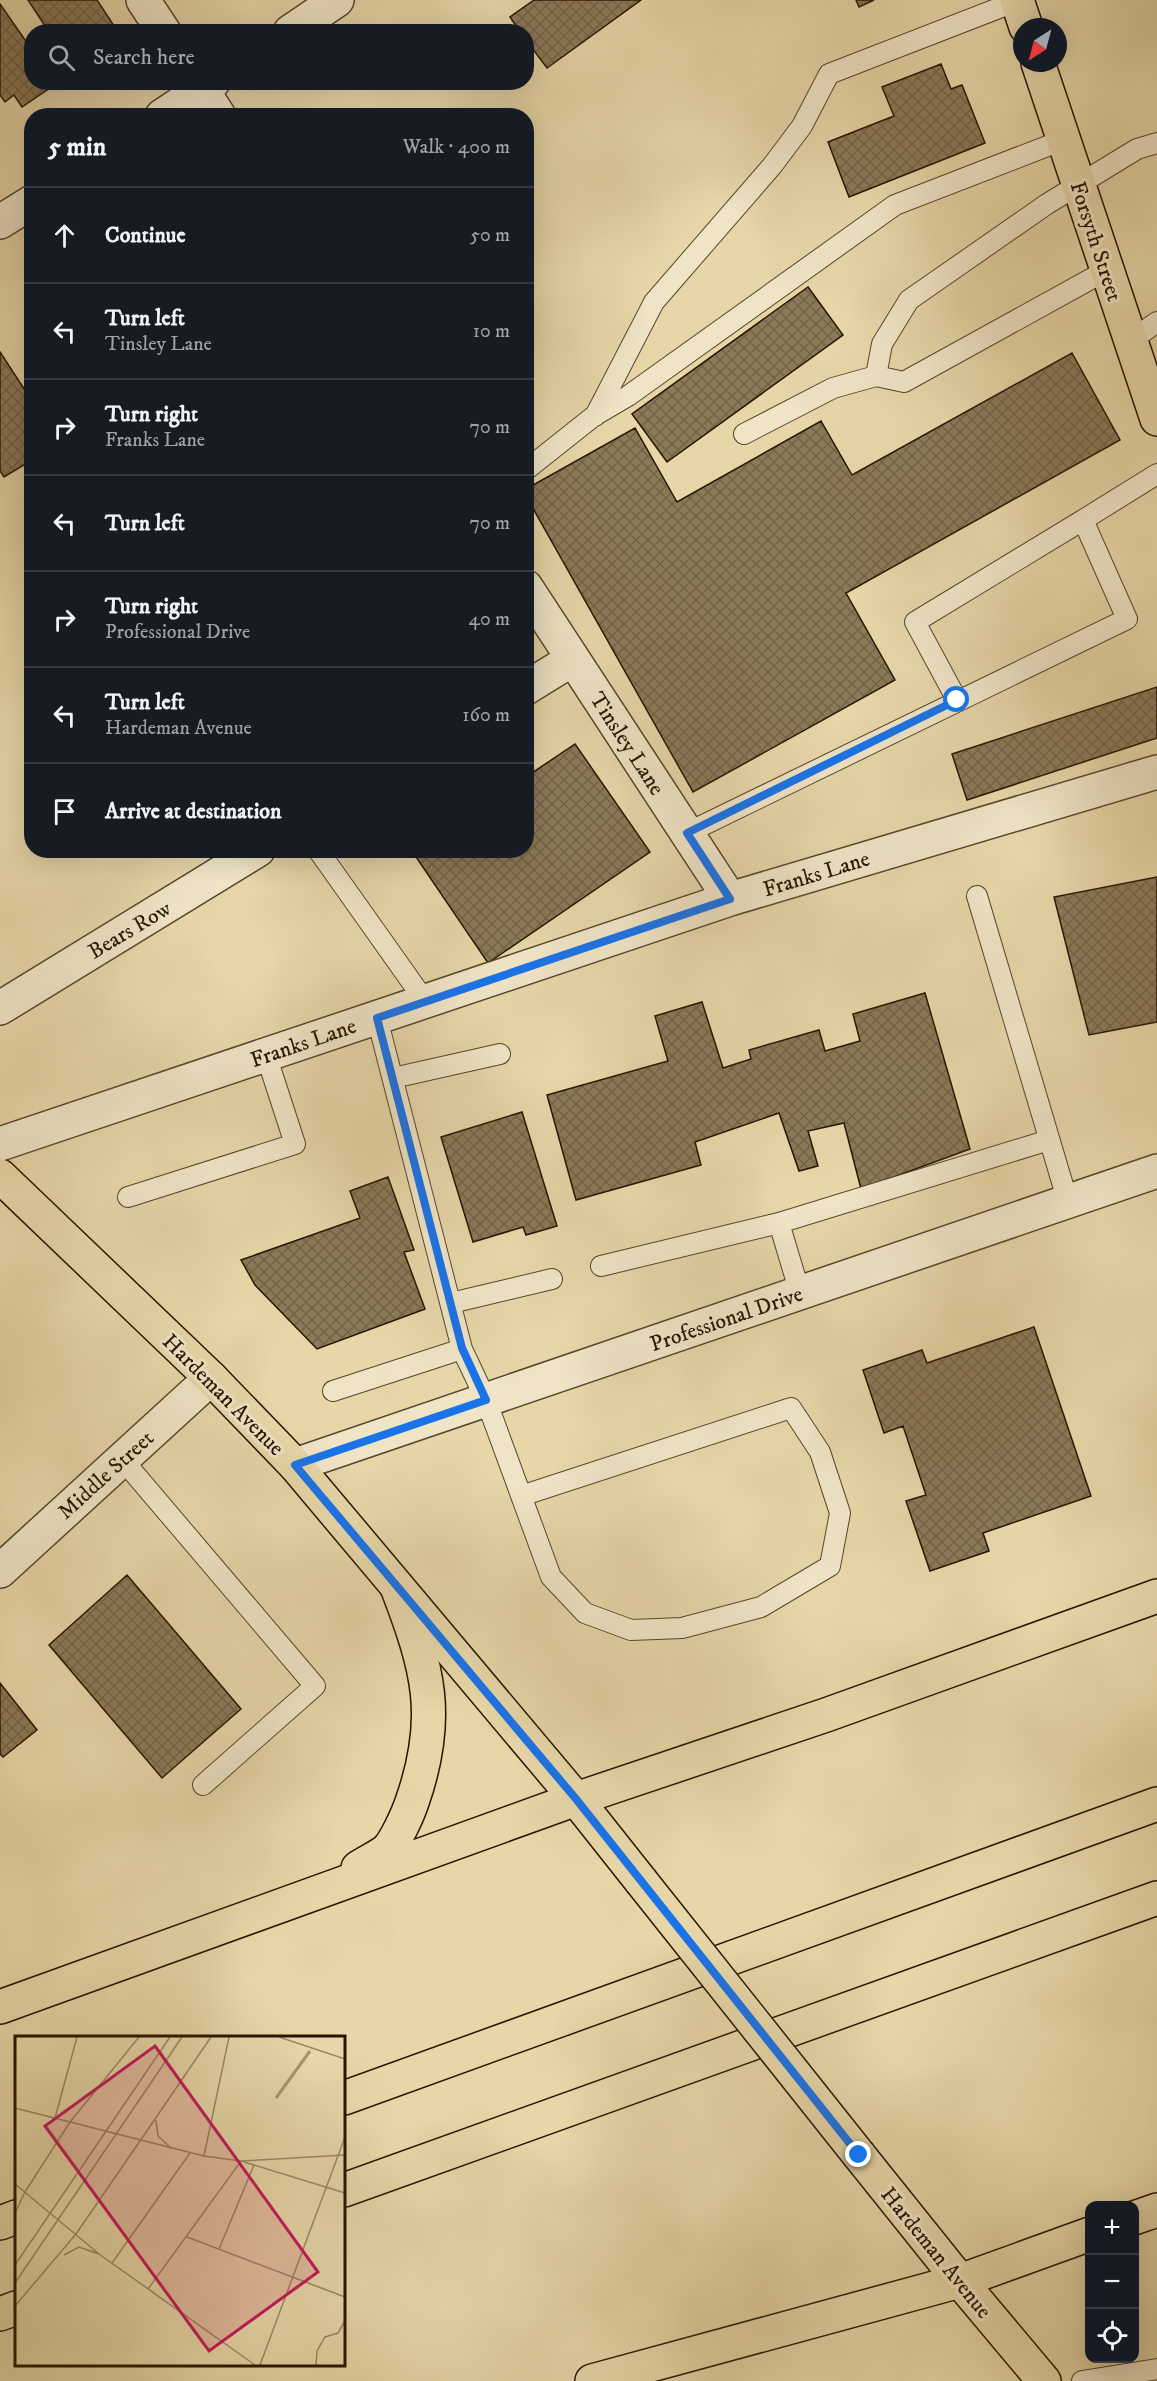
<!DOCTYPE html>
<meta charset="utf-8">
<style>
body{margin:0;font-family:"IM FELL DW Pica",serif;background:#20242c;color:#f1f3f6}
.controls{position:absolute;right:18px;bottom:18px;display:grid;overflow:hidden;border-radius:12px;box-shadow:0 6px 24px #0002}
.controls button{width:54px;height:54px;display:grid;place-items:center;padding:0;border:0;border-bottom:2px solid #363941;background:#171b24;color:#f1f3f6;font:30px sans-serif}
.compass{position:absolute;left:1013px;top:18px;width:54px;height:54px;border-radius:50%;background:#171b24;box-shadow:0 6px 24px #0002;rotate:216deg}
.stop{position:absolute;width:18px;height:18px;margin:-14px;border:4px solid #1a73e8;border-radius:50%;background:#fff}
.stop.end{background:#1a73e8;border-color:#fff;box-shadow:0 2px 6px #0008}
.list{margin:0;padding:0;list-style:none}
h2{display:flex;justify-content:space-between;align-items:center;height:78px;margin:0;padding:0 24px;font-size:26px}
h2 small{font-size:20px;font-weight:400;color:#9ea1a6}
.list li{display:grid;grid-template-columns:39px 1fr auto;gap:18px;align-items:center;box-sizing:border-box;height:96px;padding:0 24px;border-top:2px solid #363941}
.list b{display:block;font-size:22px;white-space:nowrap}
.list p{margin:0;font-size:20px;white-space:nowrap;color:#9ea1a6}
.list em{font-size:20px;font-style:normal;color:#9ea1a6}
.icon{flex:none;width:33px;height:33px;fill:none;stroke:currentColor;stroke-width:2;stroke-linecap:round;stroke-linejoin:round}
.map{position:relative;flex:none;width:1157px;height:2381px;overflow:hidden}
.search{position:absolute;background:#171b24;box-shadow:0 6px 24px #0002;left:24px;top:24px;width:510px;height:66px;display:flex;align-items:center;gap:15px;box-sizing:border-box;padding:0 21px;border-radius:24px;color:#9ea1a6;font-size:22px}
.panel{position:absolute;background:#171b24;box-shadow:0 6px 24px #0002;left:24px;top:108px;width:510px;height:750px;border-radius:24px}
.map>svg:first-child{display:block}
</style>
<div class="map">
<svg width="1157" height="2381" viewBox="0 0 1157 2381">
<defs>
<pattern id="building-cross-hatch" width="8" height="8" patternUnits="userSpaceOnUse" patternTransform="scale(1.5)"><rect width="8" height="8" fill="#8b7958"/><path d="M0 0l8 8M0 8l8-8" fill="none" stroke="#726246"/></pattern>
</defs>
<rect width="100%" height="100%" fill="#e6d6a8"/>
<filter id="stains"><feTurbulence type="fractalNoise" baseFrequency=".00333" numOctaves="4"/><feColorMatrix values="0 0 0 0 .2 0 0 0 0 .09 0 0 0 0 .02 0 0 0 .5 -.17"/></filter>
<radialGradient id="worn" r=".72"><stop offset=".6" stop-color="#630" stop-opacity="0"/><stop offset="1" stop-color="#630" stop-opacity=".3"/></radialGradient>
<path fill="url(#building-cross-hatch)" stroke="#281501" stroke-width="1.5" d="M28,0H97L118,32H49Z
M534,0H641L547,68L526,40V32H520L510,17Z
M856,0H874L859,7Z
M0,4L32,50V82H54L56,84L22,107L14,95L5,102L0,95Z
M941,64L951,89L962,85L985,143L849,197L828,142L894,116L882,87Z
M808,287L843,335L667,462L632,414Z
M0,352L32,401V460L4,477L0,471Z
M1072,353L1120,440L846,593L895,680L693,792L526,496V489L635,428L677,502L821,421L852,475Z
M1157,687V738L967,800L952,754Z
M575,744L650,852L488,963L414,854L420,850H526V777Z
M1157,877V1022L1089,1035L1054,897Z
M925,993L970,1149L861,1189L844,1123L808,1131L818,1166L799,1171L779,1113L695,1142L701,1165L576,1200L547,1095L668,1061L655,1016L702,1002L723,1068L751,1059L749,1050L819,1030L825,1051L860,1041L853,1014Z
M522,1112L557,1226L526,1235L523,1227L473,1242L441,1137Z
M388,1177L414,1250L404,1252L425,1309L317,1349L255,1285L241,1260L360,1218L350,1191Z
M1034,1327L1091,1496L983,1533L989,1551L930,1571L906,1501L926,1495L903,1426L884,1433L863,1370L922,1350L927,1363Z
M127,1575L241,1709L162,1778L49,1645Z
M0,1683L37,1730L3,1757L0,1754Z"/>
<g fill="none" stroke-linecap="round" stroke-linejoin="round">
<g stroke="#58452b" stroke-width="22">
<path id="lane" d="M1107,270L904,382L876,376L882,344L909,300L1047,204L1137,149L1157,143
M1129,342L1157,322
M595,416L654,302L772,166L802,126L829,74L1017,1
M744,434L833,388L876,376
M526,470L594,416L628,396L895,205L1063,140
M957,700L915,622L1083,520
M687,833L1127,619L1083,520L1157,474
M318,850L425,1001
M977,896L1068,1202
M377,1018L462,1349L486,1400L551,1577L585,1613L631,1630L682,1628L761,1607L830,1566L840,1513L820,1452L791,1408L521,1496
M393,1078L500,1054
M128,1197L295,1144L266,1055
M779,1223L800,1293
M601,1266L779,1223L1049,1140
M451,1303L552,1279
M333,1391L462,1349
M122,1459L315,1686L203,1785
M1082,2381L1157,2369"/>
</g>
<g stroke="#58452b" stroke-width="36">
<path id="street" d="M143,0L164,32
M290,32L337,0
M197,82L219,116
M162,116L213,82
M0,222L32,202
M526,587L730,899
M526,688L573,659
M0,1008L258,850
M0,1144L730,899L1157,772
M295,1465L1157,1171
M0,1571L211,1378"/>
</g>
<g stroke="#281501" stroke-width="36">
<path id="primary" d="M1017,0L1026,27
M1038,63L1157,419
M0,1176L211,1378L295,1465L576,1799L641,1881
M576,1799L826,1715L1157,1596
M859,2155L960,2281L1044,2381
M1134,2218L1157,2210
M960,2281L1090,2234"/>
</g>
<g stroke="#281501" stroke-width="36">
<path id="highway" d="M358,1868C367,1862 378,1857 386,1851C395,1843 408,1814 412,1802C442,1717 428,1668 397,1587
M0,2007L576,1799
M344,2098L1157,1804
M344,2190L1157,1898
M0,2223L16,2217
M0,2314L16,2308
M592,2381L960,2281"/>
</g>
<use href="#lane" stroke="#efe4c6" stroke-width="20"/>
<use href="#street" stroke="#efe4c6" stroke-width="33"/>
<use href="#primary" stroke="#e6d6a8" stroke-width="33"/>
<use href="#highway" stroke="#e6d6a8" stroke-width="33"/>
<g stroke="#281501" stroke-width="36" stroke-linecap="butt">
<path id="primary-bridge" d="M641,1881L859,2155"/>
</g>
<use href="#primary-bridge" stroke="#e6d6a8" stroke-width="33"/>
</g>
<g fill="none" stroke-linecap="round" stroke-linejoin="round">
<path stroke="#1a73e8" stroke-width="8" d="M859,2155L576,1799L295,1465L486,1400L462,1348L377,1018L730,899L687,833L957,700"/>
</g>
<g text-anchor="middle" stroke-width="6" stroke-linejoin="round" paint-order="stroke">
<g font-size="22" fill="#281501" stroke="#efe4c6">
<text transform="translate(1097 241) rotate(72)" y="8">Forsyth Street</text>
<text transform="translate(628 743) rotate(57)" y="8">Tinsley Lane</text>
<text transform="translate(816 873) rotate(-17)" y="8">Franks Lane</text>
<text transform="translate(129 929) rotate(-31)" y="8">Bears Row</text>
<text transform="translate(303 1042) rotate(-19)" y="8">Franks Lane</text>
<text transform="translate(726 1318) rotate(-19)" y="8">Professional Drive</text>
<text transform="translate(224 1394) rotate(45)" y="8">Hardeman Avenue</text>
<text transform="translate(105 1474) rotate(-42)" y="8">Middle Street</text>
<text transform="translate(937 2252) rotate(51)" y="8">Hardeman Avenue</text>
</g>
</g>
<g transform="translate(15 2036)">
<rect width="330" height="330" fill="#e6d6a8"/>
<path fill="none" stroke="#a5946f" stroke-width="3" d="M261,62L295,15"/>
<path fill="none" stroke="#9a8965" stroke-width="1.5" d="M264,1L330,23M0,72L189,120L226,125L330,119M40,82L62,1M141,84L143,100L157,113M55,86L124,1M125,105L196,1M189,120L214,1M0,148L84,218L240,329M10,156L55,86M0,177L10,156M61,198L125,105M172,201L330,261M204,213L239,129M49,219L64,211L84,218M97,227L175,117M0,229L155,1M0,247L167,1M133,253L226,125L330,157M0,270L61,198M245,329L330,101M301,329L302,315L310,301L323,297L330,285"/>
<path fill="#c2185b" fill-opacity="0.15" stroke="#c2185b" stroke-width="3" d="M140,10L303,236L194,315L30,90Z"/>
<rect width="330" height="330" fill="none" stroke="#281501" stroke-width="3"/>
</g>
<rect width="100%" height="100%" filter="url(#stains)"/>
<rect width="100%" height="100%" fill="url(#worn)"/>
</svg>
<div class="controls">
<button>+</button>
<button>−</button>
<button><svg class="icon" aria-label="locate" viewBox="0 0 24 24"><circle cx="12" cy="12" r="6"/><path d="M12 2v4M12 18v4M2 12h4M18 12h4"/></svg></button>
</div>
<svg class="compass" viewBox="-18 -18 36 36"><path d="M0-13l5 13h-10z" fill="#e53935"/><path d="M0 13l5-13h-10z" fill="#9ea1a6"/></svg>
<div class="stop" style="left:957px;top:700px"></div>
<div class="stop end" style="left:859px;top:2155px"></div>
<div class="search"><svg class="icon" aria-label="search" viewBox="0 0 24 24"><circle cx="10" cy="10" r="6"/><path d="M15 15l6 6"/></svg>Search here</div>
<section class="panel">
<h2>5 min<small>Walk · 400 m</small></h2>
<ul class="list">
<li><svg class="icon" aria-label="ahead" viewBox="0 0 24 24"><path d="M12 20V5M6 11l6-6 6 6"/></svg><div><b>Continue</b></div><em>50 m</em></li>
<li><svg class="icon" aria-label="left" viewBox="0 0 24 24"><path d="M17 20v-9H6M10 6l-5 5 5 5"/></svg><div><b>Turn left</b><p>Tinsley Lane</p></div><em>10 m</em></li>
<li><svg class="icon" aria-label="right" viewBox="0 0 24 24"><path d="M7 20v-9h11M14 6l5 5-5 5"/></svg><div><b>Turn right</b><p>Franks Lane</p></div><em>70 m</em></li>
<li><svg class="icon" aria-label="left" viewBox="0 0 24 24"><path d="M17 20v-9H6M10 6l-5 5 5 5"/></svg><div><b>Turn left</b></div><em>70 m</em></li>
<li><svg class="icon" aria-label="right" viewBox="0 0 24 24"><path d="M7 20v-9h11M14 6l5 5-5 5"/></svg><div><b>Turn right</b><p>Professional Drive</p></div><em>40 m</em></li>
<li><svg class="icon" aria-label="left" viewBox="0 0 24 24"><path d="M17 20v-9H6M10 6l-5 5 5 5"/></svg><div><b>Turn left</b><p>Hardeman Avenue</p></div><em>160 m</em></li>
<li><svg class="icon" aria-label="arrive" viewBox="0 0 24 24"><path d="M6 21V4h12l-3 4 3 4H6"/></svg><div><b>Arrive at destination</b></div></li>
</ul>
</section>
</div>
